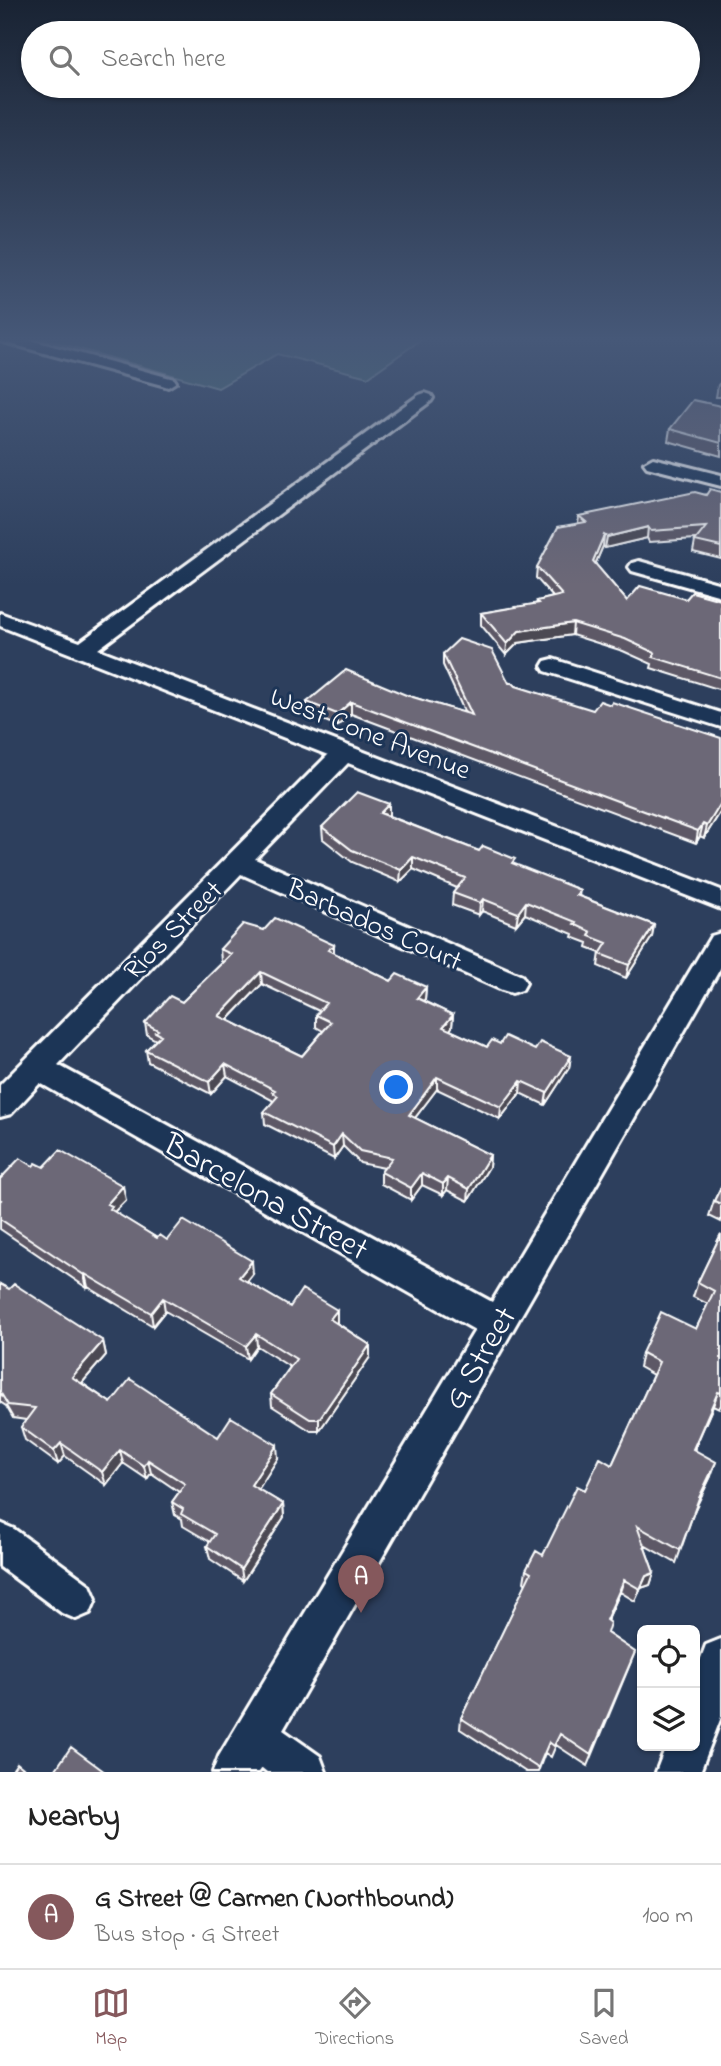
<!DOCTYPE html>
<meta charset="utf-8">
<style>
body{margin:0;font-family:"Indie Flower",sans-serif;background:#f2f2f2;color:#222}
.controls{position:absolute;right:21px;bottom:21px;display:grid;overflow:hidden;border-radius:10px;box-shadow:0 2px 5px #0004}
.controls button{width:63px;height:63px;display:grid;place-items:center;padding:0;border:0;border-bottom:2px solid #e0e0e0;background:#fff;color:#222;font:35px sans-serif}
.you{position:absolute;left:397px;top:1088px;width:24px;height:24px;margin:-18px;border:5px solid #fff;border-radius:50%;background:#1a73e8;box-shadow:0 0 0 10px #1a73e833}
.badge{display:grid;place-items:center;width:46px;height:46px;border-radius:50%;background:#85585c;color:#fff;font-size:23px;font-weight:700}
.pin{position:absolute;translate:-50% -58px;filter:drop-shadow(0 2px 4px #0008)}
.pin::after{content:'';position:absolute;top:37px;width:24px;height:21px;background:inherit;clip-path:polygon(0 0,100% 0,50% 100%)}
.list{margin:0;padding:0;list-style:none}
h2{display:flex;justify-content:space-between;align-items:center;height:91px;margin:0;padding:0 28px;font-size:30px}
h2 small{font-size:23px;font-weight:400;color:#767676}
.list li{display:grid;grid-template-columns:46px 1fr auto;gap:21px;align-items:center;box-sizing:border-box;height:105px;padding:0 28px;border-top:2px solid #e0e0e0}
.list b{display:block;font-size:26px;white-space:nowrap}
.list p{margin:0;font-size:23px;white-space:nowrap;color:#767676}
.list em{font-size:23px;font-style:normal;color:#767676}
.icon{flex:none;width:38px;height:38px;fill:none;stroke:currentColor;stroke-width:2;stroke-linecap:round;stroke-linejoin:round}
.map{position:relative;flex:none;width:721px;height:1772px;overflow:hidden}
.search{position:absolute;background:#fff;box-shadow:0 2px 5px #0004;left:21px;right:21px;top:21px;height:77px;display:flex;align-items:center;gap:18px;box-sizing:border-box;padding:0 24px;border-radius:38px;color:#767676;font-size:26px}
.sheet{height:196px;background:#fff}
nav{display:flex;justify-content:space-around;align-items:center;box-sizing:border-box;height:98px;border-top:2px solid #e0e0e0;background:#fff;font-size:19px;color:#767676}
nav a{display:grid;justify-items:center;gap:4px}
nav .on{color:#85585c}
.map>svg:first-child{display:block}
</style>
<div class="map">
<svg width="721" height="1772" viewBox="0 0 721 1772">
<rect width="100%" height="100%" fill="#2d3f5d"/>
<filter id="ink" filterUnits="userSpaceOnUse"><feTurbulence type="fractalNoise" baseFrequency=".0143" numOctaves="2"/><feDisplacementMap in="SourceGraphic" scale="14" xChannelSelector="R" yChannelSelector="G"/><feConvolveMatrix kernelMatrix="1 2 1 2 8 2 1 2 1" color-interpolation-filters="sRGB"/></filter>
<g filter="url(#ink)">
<path fill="#4e7476" stroke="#a6baba" stroke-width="2" d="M37,337H425L368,377L277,354L218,388Z"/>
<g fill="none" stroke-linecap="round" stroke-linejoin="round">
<g stroke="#fff" stroke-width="6">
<path id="minor" d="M0,337H19L174,379L176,382L168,387L162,385L0,341Z
M425,393L431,395L433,398L431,401L98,649L721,890V909L348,763L255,859L522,976L526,983L522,990L512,993L502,990L241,874L58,1065L492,1302L711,936L721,933V967L283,1730L320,1756L326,1772H267L262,1768L259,1772H213L219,1756L475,1330L40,1083L11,1114L0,1117V1085L328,755L0,626V613L80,642L419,395Z
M653,458L721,475V486L647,467L644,463Z
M639,561L721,584V596L632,571L629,567L632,563Z
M553,659L721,713V727L545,671L542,666L545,661Z
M0,1523L14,1529L90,1585L96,1599L90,1613L76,1619L62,1613L0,1567Z
M721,1639V1717L700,1772H656L666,1746H695V1674L706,1645Z"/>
</g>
<use href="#minor" fill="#1d3557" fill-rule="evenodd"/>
</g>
<path fill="#5d5966" stroke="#fff" stroke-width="2" fill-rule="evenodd" d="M721,382V397H716L718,385Z
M721,406V456L668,441L670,429Z
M721,492V559L693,552L695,541L697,539L649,542L647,538L605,548L603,546L595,564L627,601L721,600V690L651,668L652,664L623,651L572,635L518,643L506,655L481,625V613L536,604L537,601L553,597L536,578L537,567L578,523L579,516Z
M443,654L516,686L721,811L704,838L700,836L696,843L351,714L337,726L307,713V702L406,695L465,713L443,665Z
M389,816L580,890L579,896L654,925L652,937L626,978L598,966L600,953L587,948L588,943L572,937L573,934L525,914L516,925L482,911L479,915L452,905L453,893L457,888L413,869L400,882L352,862L323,839L322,827Z
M220,949L334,953L391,981L426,987L425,999L423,1001L453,1015L452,1027L450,1030L487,1047L500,1044L571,1056L569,1068L545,1105L520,1093L500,1119L437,1089L415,1118L490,1155L489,1167L468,1201L447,1190L443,1195L422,1185L411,1200L381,1184V1172L384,1168L360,1163L343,1146L334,1159L265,1124L264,1112L273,1102L272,1100L227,1076L211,1094L148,1062L146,1050L156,1040L147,1035L145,1023L182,1002L223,962L221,961ZM262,984L319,1011L316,1015V1027L323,1031L302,1056L228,1020Z
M33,1166L44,1167L126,1200L114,1212L157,1238L167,1240L253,1274L247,1282L290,1307L337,1323L370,1345V1357L319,1431H311L272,1406L271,1394L290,1367L257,1346L248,1359L165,1311L153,1326L88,1287L87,1288L0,1229V1179Z
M721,1187V1222L709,1216L714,1201Z
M721,1234V1405L719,1409L713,1406L694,1450L711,1476L695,1509L676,1563L644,1545L654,1573L650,1585L641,1588L635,1601L620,1592L607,1621V1633L635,1652L588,1766L556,1745L551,1757L545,1753L538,1772H526L460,1729L461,1718L526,1584L524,1582L526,1570L543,1555L585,1490L612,1465L653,1375L639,1367L642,1353L696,1329L708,1304L693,1297L698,1282Z
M0,1284L103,1341L106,1355L82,1383L111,1403L278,1458L258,1489L283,1504L284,1517L243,1581L210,1559L207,1546L210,1542L183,1526L182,1519L175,1515L172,1502L179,1492L151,1473L147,1479L123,1463L106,1485L65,1456L58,1464L25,1440L21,1427L26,1420L13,1418L6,1406L0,1402Z"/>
<path fill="#4c4953" stroke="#fff" stroke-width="2" d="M648,527L647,538L605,548L607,537Z
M604,535L603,546L592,572L593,561Z
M573,623L572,635L518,643L506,655L507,644L519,631Z
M351,702V714L337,726V714Z
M721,803V811L704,838L707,826Z
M389,804V816L380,813Z
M703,824L700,836L696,843L698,831Z
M413,857V869L400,882L401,870Z
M483,899L482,911L479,915L480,903Z
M526,902L525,914L516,925L518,913Z
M654,925L652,937L626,978L629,965Z
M334,945V957L328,950Z
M261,972L262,984L220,1028L219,1016Z
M426,987L425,999L416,1010L417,998Z
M453,1015L452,1027L443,1040V1027Z
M571,1056L569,1068L545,1105L547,1093Z
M225,1064L227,1076L211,1094L209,1082Z
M437,1077V1089L408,1127L409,1115Z
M521,1081L520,1093L500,1119L501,1107Z
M342,1134L343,1146L334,1159L333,1147Z
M490,1155L489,1167L468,1201L469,1189Z
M422,1173V1185L411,1200V1188Z
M448,1178L447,1190L443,1195V1184Z
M123,1186L126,1200L113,1213L115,1220L107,1204Z
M252,1261L253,1274L240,1290L239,1277Z
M85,1274L88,1287L87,1288L84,1275Z
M163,1298L165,1311L153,1326L151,1313Z
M337,1310V1323L330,1332V1319Z
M256,1334L257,1346L248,1359L246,1346Z
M103,1341L106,1355L76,1390L72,1377Z
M370,1345V1357L319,1431V1419Z
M718,1392L713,1406L688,1463L693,1449Z
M61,1443L65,1456L58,1464L54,1451Z
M277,1445L278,1458L253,1498L251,1485Z
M120,1450L123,1463L106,1485L102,1472Z
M148,1460L151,1473L147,1479L144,1466Z
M716,1462L711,1476L694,1511L699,1498Z
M283,1504L284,1517L243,1581L241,1569Z
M654,1573L650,1585L641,1588L635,1601L646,1576Z
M624,1580L620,1592L602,1632L606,1620Z"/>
<path fill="#6c6877" stroke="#fff" stroke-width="2" fill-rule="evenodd" d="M693,400L721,406V443L670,429Z
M710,489L721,492V547L695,541L706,527L651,531L648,527L607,537L604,535L593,561L627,601L640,586L686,599L692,592L721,600V678L653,657L655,653L625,639L573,623L519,631L507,644L481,613L539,603L537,601L562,595L537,567L558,527L586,522L579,516L695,492L706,495Z
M459,639L492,650L509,683H513L516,686L593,710L600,701L611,705L612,702L721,738V803L707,826L703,824L698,831L351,702L337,714L307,702L346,670L406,695L472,715L443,654Z
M357,792L389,804L380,813L479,851L483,846L515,859L512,863L580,890L576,895L654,925L629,965L600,954L607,943L589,936L591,932L574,924L576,922L526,902L518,913L483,899L480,903L453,893L465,878L413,857L401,870L352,850L322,827Z
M275,918L334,945L328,950L391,981L397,974L426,987L417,998L453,1015L443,1027L487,1047L492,1040L500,1044L505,1036L535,1050L540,1042L571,1056L547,1093L521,1081L501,1107L437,1077L409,1115L490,1155L469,1189L448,1178L443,1184L422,1173L411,1188L381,1172L392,1158L360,1151L342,1134L333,1147L264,1112L278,1096L272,1092L275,1090L225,1064L209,1082L146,1050L161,1035L155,1032L158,1030L145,1023L170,996L182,1002L222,963L231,954L220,949L243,924L264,930ZM261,972L326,1003L316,1015L331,1022L302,1056L219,1016Z
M60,1150L123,1186L107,1204L112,1206L110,1209L157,1238L160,1235L167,1240L183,1220L252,1261L239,1277L290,1307L302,1289L337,1310L330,1319L370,1345L319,1419H310L271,1394L296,1359L256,1334L246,1346L163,1298L151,1313L85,1274L84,1275L0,1219V1202L2,1200L0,1199V1179L20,1158L33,1166L36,1163L44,1167Z
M721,1187V1204L714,1201Z
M721,1234V1393L718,1392L693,1449L716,1462L699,1498L680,1550L637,1526L654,1573L646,1576L640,1589L624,1580L606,1620L610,1623L607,1633L635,1652L591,1755L560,1734L554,1746L549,1742L538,1768L461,1718L531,1573L526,1570L536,1551L543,1555L577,1486L585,1490L600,1458L612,1465L659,1362L642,1353L661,1312L696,1329L714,1291L698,1282Z
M0,1284L9,1289L14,1284L103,1341L72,1377L111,1403L130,1379L218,1437L231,1417L277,1445L251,1485L283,1504L241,1569L207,1546L215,1534L181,1514L183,1509L172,1502L185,1484L148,1460L144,1466L120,1450L102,1472L61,1443L54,1451L21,1427L35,1408L8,1405L0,1392Z
M71,1747L105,1772H54Z
M17,1763L28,1772H11Z"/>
</g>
<linearGradient id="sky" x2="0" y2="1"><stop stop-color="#192333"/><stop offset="0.58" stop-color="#465878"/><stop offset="1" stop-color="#465878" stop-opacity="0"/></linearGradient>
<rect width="721" height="585" fill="url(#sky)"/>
<g text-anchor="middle" stroke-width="6" stroke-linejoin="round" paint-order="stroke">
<g font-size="28" fill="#fff" stroke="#1d3557">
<text transform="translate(371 732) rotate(21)" y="10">West Cone Avenue</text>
<text transform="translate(375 923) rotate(24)" y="10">Barbados Court</text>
<text transform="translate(172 929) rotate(-45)" y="10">Rios Street</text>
</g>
<g font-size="33" fill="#fff" stroke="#1d3557">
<text transform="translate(267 1195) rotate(29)" y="12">Barcelona Street</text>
<text transform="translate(478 1357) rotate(-60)" y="12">G Street</text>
</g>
</g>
</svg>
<div class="controls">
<button><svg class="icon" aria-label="locate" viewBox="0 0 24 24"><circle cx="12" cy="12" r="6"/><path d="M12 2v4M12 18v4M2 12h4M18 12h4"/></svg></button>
<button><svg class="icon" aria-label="layers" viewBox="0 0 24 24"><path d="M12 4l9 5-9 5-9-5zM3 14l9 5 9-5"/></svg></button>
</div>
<div class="you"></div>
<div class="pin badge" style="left:361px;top:1613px">A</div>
<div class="search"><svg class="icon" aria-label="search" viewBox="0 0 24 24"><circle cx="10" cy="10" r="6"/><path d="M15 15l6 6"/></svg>Search here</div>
</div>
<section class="sheet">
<h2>Nearby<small></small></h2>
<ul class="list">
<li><span class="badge">A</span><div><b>G Street @ Carmen (Northbound)</b><p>Bus stop · G Street</p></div><em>100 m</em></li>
</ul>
</section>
<nav>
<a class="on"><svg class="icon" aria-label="map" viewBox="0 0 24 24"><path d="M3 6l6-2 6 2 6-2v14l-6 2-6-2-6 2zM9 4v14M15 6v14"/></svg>Map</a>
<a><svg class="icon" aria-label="directions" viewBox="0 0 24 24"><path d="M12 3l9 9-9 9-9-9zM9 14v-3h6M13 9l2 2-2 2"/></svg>Directions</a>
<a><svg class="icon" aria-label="saved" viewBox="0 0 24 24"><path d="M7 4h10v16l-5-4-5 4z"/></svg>Saved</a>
</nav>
